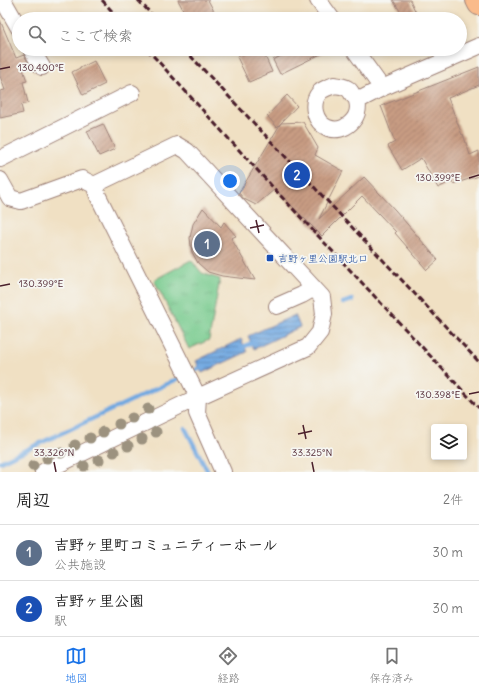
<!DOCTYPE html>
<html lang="ja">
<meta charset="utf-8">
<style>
body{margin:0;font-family:Delius,"Klee One",sans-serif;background:#f6f6f6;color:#222}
.controls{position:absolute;right:12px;bottom:12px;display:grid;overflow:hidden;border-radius:4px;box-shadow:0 2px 6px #0003}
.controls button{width:36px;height:36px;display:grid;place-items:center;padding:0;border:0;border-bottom:1px solid #e0e0e0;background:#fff;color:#222;font:20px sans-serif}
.you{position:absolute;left:230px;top:181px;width:14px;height:14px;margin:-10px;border:3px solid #fff;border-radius:50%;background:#1a73e8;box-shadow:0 0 0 6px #1a73e833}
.badge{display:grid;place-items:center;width:26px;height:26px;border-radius:50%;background:#1a73e8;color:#fff;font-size:13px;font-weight:700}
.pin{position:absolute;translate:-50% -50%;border:2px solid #fff;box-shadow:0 1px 4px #0006}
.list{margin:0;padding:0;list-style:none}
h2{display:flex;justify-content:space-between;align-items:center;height:52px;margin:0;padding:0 16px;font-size:17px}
h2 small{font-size:13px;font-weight:400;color:#767676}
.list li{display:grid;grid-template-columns:26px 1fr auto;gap:12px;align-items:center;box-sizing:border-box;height:56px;padding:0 16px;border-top:1px solid #e0e0e0}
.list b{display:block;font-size:15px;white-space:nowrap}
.list p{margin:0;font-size:13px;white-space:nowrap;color:#767676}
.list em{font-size:13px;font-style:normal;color:#767676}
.icon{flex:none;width:22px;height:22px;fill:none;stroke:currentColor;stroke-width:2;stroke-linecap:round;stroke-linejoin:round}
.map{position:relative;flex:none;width:479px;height:472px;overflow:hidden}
.search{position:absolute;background:#fff;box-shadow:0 2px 6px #0003;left:12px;right:12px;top:12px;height:44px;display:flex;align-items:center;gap:10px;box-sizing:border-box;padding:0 14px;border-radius:22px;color:#767676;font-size:15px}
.sheet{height:164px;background:#fff}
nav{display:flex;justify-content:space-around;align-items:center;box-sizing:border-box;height:56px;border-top:1px solid #e0e0e0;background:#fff;font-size:11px;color:#767676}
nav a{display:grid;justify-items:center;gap:2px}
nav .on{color:#1a73e8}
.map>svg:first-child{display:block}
</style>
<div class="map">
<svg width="479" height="472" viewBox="0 0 479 472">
<defs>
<pattern id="grass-tufts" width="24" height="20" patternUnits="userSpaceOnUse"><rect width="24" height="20" fill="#77ca8d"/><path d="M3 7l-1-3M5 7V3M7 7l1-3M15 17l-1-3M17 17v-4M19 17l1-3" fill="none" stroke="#68ad7a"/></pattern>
<pattern id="water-rules" width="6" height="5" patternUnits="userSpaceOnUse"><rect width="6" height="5" fill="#72a9e1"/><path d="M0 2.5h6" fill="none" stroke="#6089b7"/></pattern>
<pattern id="building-hatch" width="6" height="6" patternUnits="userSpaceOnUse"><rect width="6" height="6" fill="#c89c83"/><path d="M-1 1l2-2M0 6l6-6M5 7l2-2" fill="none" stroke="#a47f6b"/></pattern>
</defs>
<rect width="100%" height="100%" fill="#f6f6f2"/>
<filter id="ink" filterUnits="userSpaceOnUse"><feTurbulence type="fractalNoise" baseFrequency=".025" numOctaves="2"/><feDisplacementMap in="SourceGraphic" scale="8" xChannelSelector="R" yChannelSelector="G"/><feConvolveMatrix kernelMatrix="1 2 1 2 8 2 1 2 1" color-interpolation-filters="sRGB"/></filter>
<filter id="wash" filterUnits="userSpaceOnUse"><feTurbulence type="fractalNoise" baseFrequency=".012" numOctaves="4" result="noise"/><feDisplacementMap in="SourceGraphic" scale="16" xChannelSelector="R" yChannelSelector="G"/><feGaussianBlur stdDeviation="0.9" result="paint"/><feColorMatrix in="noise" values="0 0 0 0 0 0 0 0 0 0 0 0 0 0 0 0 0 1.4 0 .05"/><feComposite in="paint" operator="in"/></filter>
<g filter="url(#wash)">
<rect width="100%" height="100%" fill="#f0e0c3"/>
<path fill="url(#grass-tufts)" stroke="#60745c" d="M191,260L202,273L220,279L209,340L189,349L154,280Z"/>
<path fill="url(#water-rules)" stroke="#5e6486" d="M295,315L300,327L254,349L248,336Z
M241,339L247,352L202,373L196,361Z"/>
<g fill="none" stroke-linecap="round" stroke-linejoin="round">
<path stroke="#72a9e1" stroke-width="4.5" d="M343,303L352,300
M240,349L255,341
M185,428L208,472
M0,462L205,366"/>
</g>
<g id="blocks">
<path fill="url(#building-hatch)" d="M178,0H208L218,19H188Z
M393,0H410L419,19H405Z
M0,20L16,58L24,55L30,66L23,69L27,81L23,82L28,103L21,105L23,113L0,118V91L5,90L0,76Z
M255,49H262L272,72L249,82L237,57Z
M295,49H331L280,74L273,60Z
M94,61L105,84L83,95L72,72Z
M479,67V85L448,98L462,135L463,134L470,155L479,151V176L453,184L452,181L438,188L421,158L402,170L388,146L395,142L381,106Z
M287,95L297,106L281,123L303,122L318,148L315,155L343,171L319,219L364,177L395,210L438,260L427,270L395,233L396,232L362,196L322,236L275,189L256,205L244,199L239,193L281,123L277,127L267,116Z
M103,124L115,149L99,156L87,131Z
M203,208L221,227L224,222L236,236L231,238L255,280L222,276L208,272L198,263L192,252L190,238L193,224Z"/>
</g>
</g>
<g filter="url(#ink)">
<use href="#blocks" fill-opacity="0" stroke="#9d8077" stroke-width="1"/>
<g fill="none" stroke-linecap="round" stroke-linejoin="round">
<g stroke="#9d8077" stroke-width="18">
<path id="minor" d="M3,0L19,28
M318,0L332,19
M31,49L42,67
M354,49L382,88
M334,85C338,86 345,86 348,89C350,90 351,92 352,94C354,96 357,99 357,101C362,118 344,134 328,128C314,122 310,103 320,92C323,89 330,87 334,85Z
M357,101L382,88L479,46
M0,159L132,93
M0,180L10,198L21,201L82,179L94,185L98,196L198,397L197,413L223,472
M277,306L302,295L314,288
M43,472L198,397L308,347L320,332L324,314L322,297L187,151L177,145L94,185"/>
</g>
<g stroke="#9d8077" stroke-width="24">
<path id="highway" d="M477,0L479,4"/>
</g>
<use href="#minor" stroke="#fff" stroke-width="16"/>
<use href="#highway" stroke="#fabb8b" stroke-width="22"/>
<path stroke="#4a1f2b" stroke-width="3" stroke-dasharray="6 3" stroke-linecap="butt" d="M102,0L119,19
M138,0L156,19
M147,49L279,194L479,408
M184,49L479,362"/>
</g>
<g fill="#9c927f">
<circle cx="148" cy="409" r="5.5"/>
<circle cx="132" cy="418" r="5.5"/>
<circle cx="119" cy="424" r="5.5"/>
<circle cx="103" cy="432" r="5.5"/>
<circle cx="156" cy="432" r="5.5"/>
<circle cx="90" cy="438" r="5.5"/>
<circle cx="142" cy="439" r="5.5"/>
<circle cx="75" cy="445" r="5.5"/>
<circle cx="128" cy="446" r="5.5"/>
<circle cx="114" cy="452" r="5.5"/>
<circle cx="61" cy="453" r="5.5"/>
<circle cx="47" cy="458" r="5.5"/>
<circle cx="99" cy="460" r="5.5"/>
<circle cx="33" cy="466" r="5.5"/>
<circle cx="84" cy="466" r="5.5"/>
</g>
</g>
<path fill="none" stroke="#4a1f2b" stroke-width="1.5" d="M0,69L10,67M469,178L479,175M256,220L259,233M250,228L264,225M0,286L10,284M469,394L479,392M303,425L306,439M298,434L312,431M54,462L56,472M312,462L314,472"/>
<rect fill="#1a4fb4" stroke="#f6f6f2" stroke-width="1.5" x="266" y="254" width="8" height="8" rx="2"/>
<g text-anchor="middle" stroke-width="3.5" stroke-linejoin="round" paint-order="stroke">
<g font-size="10" fill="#164399" stroke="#f6f6f2" text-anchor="start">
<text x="278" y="262">吉野ヶ里公園駅北口</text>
</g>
</g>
<g font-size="10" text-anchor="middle" fill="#4a1f2b" stroke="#f6f6f2" stroke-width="3.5" stroke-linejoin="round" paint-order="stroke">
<text x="41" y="71">130.400°E</text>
<text x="438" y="181">130.399°E</text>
<text x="41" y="287">130.399°E</text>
<text x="438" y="398">130.398°E</text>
<text x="54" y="456">33.326°N</text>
<text x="312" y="456">33.325°N</text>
</g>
</svg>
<div class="controls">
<button><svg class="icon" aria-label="layers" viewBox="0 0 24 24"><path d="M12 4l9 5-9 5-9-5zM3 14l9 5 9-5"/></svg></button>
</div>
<div class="you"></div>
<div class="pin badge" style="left:207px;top:244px;background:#5c6f8a">1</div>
<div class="pin badge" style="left:297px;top:175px;background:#1a4fb4">2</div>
<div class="search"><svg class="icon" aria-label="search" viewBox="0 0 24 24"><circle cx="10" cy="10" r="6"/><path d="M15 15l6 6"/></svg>ここで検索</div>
</div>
<section class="sheet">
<h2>周辺<small>2件</small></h2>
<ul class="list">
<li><span class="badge" style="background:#5c6f8a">1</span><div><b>吉野ヶ里町コミュニティーホール</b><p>公共施設</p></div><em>30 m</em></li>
<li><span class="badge" style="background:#1a4fb4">2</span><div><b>吉野ヶ里公園</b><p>駅</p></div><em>30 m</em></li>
</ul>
</section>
<nav>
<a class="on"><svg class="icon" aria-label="map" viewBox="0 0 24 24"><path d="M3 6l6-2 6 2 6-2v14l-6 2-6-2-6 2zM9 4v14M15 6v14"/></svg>地図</a>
<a><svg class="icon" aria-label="directions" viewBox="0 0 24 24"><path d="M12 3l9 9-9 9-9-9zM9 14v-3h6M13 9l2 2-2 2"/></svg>経路</a>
<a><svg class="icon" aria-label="saved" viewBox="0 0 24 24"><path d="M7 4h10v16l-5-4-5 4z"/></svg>保存済み</a>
</nav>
